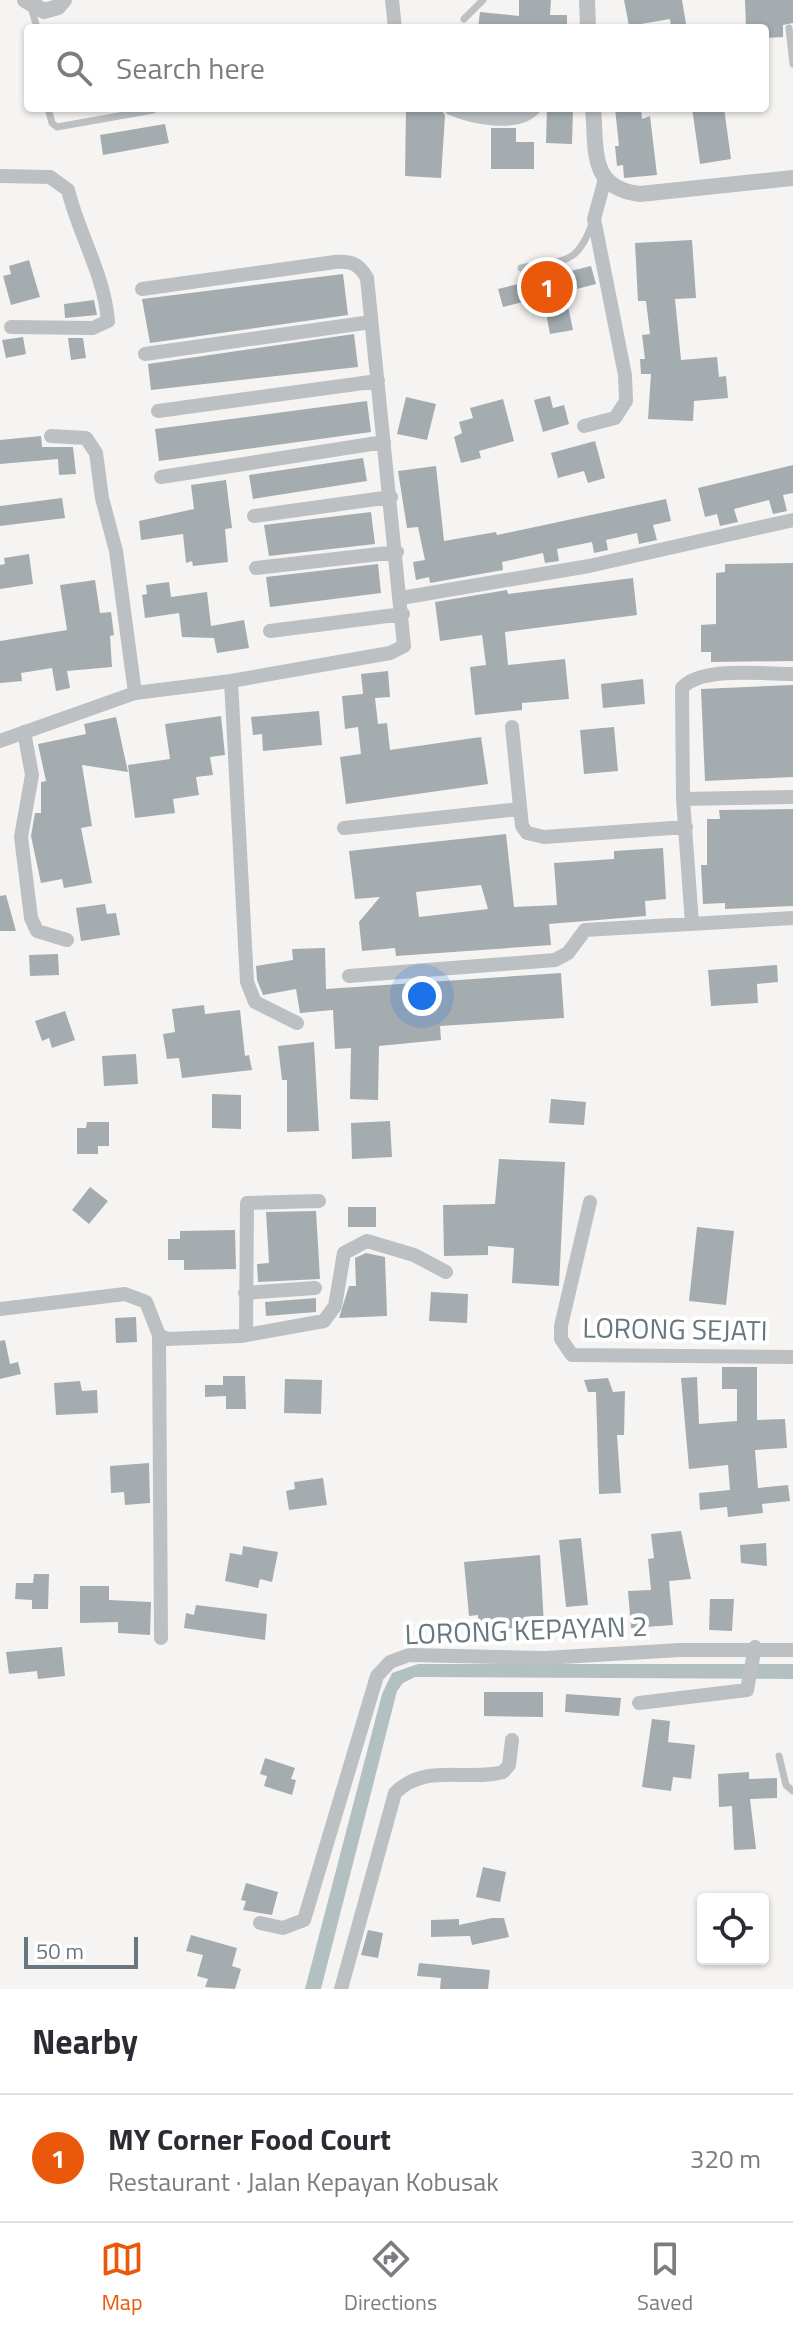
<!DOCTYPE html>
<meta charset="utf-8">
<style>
body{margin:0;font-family:"Titillium Web",sans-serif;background:#f2f2f3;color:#2b2b33}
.controls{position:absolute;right:24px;bottom:24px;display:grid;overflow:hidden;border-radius:8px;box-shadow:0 2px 6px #0004}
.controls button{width:72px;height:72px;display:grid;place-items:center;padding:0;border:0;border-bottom:2px solid #e1e1e2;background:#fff;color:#2b2b33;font:40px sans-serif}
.scale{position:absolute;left:24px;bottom:20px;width:114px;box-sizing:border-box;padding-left:8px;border:4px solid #67777f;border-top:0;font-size:22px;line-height:28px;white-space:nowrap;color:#67777f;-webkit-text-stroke:6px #fff;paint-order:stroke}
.you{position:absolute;left:422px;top:996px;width:28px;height:28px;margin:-20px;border:6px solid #fff;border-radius:50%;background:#1a73e8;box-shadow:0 0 0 12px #1a73e833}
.badge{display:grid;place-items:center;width:52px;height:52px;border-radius:50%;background:#ea580c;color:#fff;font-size:26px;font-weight:700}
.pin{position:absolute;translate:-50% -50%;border:4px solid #fff;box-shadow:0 2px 8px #0006}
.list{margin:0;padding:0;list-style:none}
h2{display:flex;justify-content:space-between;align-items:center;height:104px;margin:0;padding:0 32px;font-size:34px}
h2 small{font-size:26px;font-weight:400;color:#7c7c81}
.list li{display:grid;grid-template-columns:52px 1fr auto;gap:24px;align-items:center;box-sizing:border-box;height:128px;padding:0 32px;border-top:2px solid #e1e1e2}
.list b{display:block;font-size:30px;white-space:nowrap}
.list p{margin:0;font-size:26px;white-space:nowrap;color:#7c7c81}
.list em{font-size:26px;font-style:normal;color:#7c7c81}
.icon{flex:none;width:44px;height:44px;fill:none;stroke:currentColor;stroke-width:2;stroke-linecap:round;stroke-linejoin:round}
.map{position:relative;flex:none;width:793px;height:1989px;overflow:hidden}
.search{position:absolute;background:#fff;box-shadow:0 2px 6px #0004;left:24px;right:24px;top:24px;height:88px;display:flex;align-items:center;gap:20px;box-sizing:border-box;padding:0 28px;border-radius:8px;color:#7c7c81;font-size:30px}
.sheet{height:232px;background:#fff}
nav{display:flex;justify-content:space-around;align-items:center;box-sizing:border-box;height:112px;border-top:2px solid #e1e1e2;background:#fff;font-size:22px;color:#7c7c81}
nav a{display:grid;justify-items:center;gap:4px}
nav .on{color:#ea580c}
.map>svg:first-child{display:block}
</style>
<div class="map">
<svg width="793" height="1989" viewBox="0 0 793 1989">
<rect width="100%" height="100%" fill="#f5f4f2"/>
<path fill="#b3c0c2" d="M418,1664H793V1679L415,1677L403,1683L397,1691L321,1989H305L382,1694L392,1673Z"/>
<path fill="#a4acb0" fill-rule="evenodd" d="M519,0H551L550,15H567V28H478L480,12L519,16Z
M624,0H682L686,24L671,27L670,19L629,26Z
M745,0H793V23L783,25V37L765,38V28H746Z
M406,108H441L445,116L441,178L405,176Z
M547,108H573L572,144L546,143Z
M615,108H641L642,119L650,116L657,175L624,178L623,165L617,166L615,146H619Z
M692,108H724L731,159L700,164Z
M165,124L169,143L103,155L100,135Z
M491,128H516V142H534V169H491Z
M692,240L696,298L675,299L681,360L717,357L719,377L726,376L728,398L694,401L693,421L648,419L651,374H641L640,359H645L642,335L650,334L646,301H638L635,243Z
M29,260L40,297L11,305L3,276L11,274L9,266Z
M591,266L596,284L565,292L573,330L550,334L543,297L503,307L498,289Z
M343,274L348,315L150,343L142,299Z
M94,300L97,315L65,318L64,304Z
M354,334L358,367L151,390L148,364Z
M23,337L26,354L6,358L2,340Z
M68,338H83L86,358L71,360Z
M550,396L553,408L564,405L569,424L543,432L534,400Z
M406,397L436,404L427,440L397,434Z
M503,399L514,441L479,451L481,458L461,463L454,437L462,433L459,422L473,418L470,408Z
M367,401L371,432L159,461L155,429Z
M41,436L42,447H73L76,474L59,475L58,459L0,464V440Z
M595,441L605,478L588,483L584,471L558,478L551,453Z
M363,458L367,481L253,499L249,475Z
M793,465V493L783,495L787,511L773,514L769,500L734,509L738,522L720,526L717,514L705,517L698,488Z
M436,466L444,541L496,532L497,535L666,499L671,521L653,525L657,540L639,544L637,533L606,540L608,550L594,553L592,542L557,549L559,561L545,563L543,553L502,562L503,570L430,583L429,577L416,580L413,562L425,560L418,527L407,528L398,471Z
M226,480L232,528L225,529L228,562L193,566L192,561L186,563L183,534L141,540L139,521L194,509L191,485Z
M62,498L65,518L0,526V506Z
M371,512L375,544L269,556L264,525Z
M29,554L33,584L0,589V565L5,564L4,558Z
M793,563V661L711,662V652H701V625L716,624V573L725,572V564Z
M378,564L381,593L270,607L266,577Z
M633,578L637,615L505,632L508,665L565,659L569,699L522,703V710L475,715L470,667L486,665L482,635L440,641L435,602L507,590L508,594Z
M95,580L100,613L111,612L114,635L110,636L112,667L67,671L70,688L56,691L52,668L21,673L22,681L0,683V641L67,630L60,585Z
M169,582L171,597L207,592L211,626L244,620L249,648L217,653L214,638L182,637L179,613L145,618L142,595L147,594L146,585Z
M388,671L390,697L375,698L378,724L387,723L390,750L481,737L488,784L346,804L340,757L361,754L358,727L345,729L342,696L363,694L361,674Z
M643,679L645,704L603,708L601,684Z
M793,685V777L705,781L701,689Z
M319,711L322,745L263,751L262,734L253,735L251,717Z
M221,716L225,755L210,757L213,775L196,777L199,795L173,799L175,813L135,818L128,765L170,759L165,724Z
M116,717L128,772L82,765L92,826L81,828L92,883L64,888L62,879L41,883L31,836L35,813H41V782L46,781L38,744L86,734L84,724Z
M614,727L618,771L584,774L580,730Z
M793,809V906L725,909V903L703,904L701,865H707V819H720L719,810Z
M506,834L514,907L557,905L554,863L614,859V851L663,848L666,899L645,901L646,916L549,924L551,945L396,956L395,948L362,951L359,922L380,897L355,899L349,851ZM481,885L488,909L419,917L416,892Z
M6,895L16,931H0V896Z
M105,904L107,914L116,913L120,935L81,941L76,908Z
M325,948L326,989L561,973L564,1018L440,1026L441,1040L379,1046L378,1100L350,1099L351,1048L335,1049L333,1010L300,1013L296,989L263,995L257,980L256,966L293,960L292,949Z
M58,954L59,975L30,976L29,955Z
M777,965L778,982L757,984L758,1003L711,1006L708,970Z
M204,1005L205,1014L240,1010L245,1056L249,1055L252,1070L182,1078L179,1058L167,1059L163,1034L175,1032L172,1009Z
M65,1011L75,1040L52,1048L49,1038L42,1041L35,1021Z
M314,1042L319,1131L287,1132V1080H282L278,1046Z
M136,1054L138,1084L104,1086L102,1056Z
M212,1094L241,1095V1129L212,1128Z
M551,1099L586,1102L584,1125L549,1123Z
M390,1121L392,1157L352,1159L351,1123Z
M87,1122H109V1146H98V1154H77V1128H86Z
M499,1159L565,1162L559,1286L512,1283L514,1248L488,1246V1255L444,1256L443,1205L495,1204Z
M90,1187L108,1201L89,1224L72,1210Z
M348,1207H376V1227H348Z
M316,1211L320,1279L258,1282L257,1264L269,1263L266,1212Z
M697,1227L734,1231L726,1305L689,1301Z
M235,1230L236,1269L184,1270V1260H168V1239H180V1231Z
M366,1253L385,1257L387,1316L339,1318L349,1286H356L355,1258Z
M431,1292L468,1294L467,1323L429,1321Z
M316,1298V1312L266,1316L265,1302Z
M136,1317L137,1342L116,1343L115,1318Z
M5,1340L10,1364L18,1362L21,1374L0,1379V1341Z
M722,1367H757V1420L785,1419L787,1448L755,1450L758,1488L788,1485L790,1501L762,1504L763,1513L728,1517L727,1507L700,1510L699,1493L730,1490L728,1465L689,1469L681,1378L697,1377L699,1424L737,1421V1389H722Z
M223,1376H245L246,1409H226V1396L205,1397V1385H223Z
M608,1378L613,1392L625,1391L624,1435H617L621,1493L599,1494L596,1392H588L584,1380Z
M285,1379L322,1380L321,1414L284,1413Z
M80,1381L82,1391L97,1390L98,1413L56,1415L54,1383Z
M149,1463L150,1503L125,1505L124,1492L111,1493L110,1466Z
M323,1478L327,1505L289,1510L286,1491L295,1489L294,1482Z
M681,1531L691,1579L669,1581L673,1625L631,1628L628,1591L651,1590L648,1559L654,1558L651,1534Z
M581,1538L588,1605L566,1607L559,1540Z
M766,1543L767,1566L741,1563L740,1545Z
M243,1546L278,1552L272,1582L260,1579L258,1588L225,1581L230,1553L242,1555Z
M540,1555L544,1625L502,1629L501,1619L478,1621V1615L469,1616L464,1562Z
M34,1574H49L48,1609H32V1600L15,1599L16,1583H33Z
M80,1586H109V1600L151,1602L150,1635L118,1633V1622L80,1623Z
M710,1599H734L732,1631L709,1630Z
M196,1605L267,1614L265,1640L184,1628L186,1613L194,1615Z
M62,1647L65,1676L38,1679L37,1671L9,1674L6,1652Z
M484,1692H543V1717L484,1716Z
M566,1694L621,1698L619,1716L565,1712Z
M652,1719L670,1721L668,1742L695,1745L691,1779L673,1777L671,1791L642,1787Z
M265,1758L295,1768L291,1779L296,1780L292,1795L264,1786L267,1776L260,1774Z
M749,1772V1779L777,1778V1798L750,1799L756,1849L734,1850L732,1806L719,1807L718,1774Z
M483,1867L506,1872L500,1902L476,1897Z
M246,1883L278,1892L272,1915L243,1910L246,1901L241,1900Z
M492,1918H504L509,1937L472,1945L470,1936L431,1937V1920L459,1919V1925Z
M368,1930L383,1933L378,1958L361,1955Z
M191,1935L237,1948L232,1966L241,1969L235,1989L205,1987L208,1979L197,1976L203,1955L186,1951Z
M419,1963L490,1970L488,1989H440L441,1978L417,1976Z"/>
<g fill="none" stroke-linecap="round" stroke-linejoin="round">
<path stroke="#bcc0c3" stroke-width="7" d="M31,7L37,28
M464,19L483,0
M789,28L793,64
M48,108L52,123L57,127L153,110
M521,268C562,259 576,268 592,224
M779,1756L786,1785L793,1791"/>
<path stroke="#bcc0c3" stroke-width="14" d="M392,0L395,28
M451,108C472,117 517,127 534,108
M0,176L50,177L68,190C79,235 104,274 108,321L93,328L11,327
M145,354L371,322
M158,411L378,381
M584,426L615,418L626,401L625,375L594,219L605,179
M51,436L86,438L96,453L102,498L116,551L135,693
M161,477L384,442
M254,516L391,497
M256,568L397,552
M401,598L589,566L793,520
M270,631L403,614
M231,681L247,982L255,1002L297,1023
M512,727L522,826L527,833L544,837L686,827
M24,732L32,775L21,837L31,918L37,931L67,940
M0,741L135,693L231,681L390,653L404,646L367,278C359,264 352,261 335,262L142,289
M683,799L793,797
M344,828L520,809
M692,924L683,799L682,688C701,666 764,674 793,674
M349,976L555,960L568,953L585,930L793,918
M590,1202L561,1326V1339L572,1355L793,1357
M245,1293L315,1288
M0,1309L125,1294L146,1302L159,1335L167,1339L241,1336L324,1321L335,1306L344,1253L367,1241L414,1255L446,1272
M159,1335L161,1638
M246,1335L247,1203L319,1201
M639,1703L747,1690L755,1647
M260,1923L283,1928L304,1920L377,1676L390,1662L409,1655L545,1658L680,1650H793
M341,1989L395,1793C426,1762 467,1782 503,1772L509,1765L512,1740"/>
<path stroke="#bcc0c3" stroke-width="16" d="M25,0L44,11L58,7L64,0
M587,0L588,28
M593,108C597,149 588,188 640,194L793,178"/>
</g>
<g text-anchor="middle" stroke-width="8" stroke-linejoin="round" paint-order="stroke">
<g font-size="28" fill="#67777f" stroke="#fff">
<text transform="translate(675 1329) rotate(1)" y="10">LORONG SEJATI</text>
<text transform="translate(526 1630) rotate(-2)" y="10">LORONG KEPAYAN 2</text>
</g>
</g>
</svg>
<div class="controls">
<button><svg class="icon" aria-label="locate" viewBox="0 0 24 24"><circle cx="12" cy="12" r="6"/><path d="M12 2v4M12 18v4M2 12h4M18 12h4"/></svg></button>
</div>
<div class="scale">50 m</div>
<div class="you"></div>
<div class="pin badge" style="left:547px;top:287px">1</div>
<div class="search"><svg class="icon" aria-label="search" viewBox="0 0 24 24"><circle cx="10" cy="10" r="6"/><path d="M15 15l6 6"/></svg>Search here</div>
</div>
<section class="sheet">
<h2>Nearby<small></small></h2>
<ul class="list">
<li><span class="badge">1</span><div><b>MY Corner Food Court</b><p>Restaurant · Jalan Kepayan Kobusak</p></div><em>320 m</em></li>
</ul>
</section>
<nav>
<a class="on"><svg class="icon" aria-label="map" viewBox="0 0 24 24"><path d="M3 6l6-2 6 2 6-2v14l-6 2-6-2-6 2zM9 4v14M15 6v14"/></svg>Map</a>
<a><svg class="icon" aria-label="directions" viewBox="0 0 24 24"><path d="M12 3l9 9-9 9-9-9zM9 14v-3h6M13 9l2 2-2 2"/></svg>Directions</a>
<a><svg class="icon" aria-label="saved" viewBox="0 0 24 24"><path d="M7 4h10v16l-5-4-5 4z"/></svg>Saved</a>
</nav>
